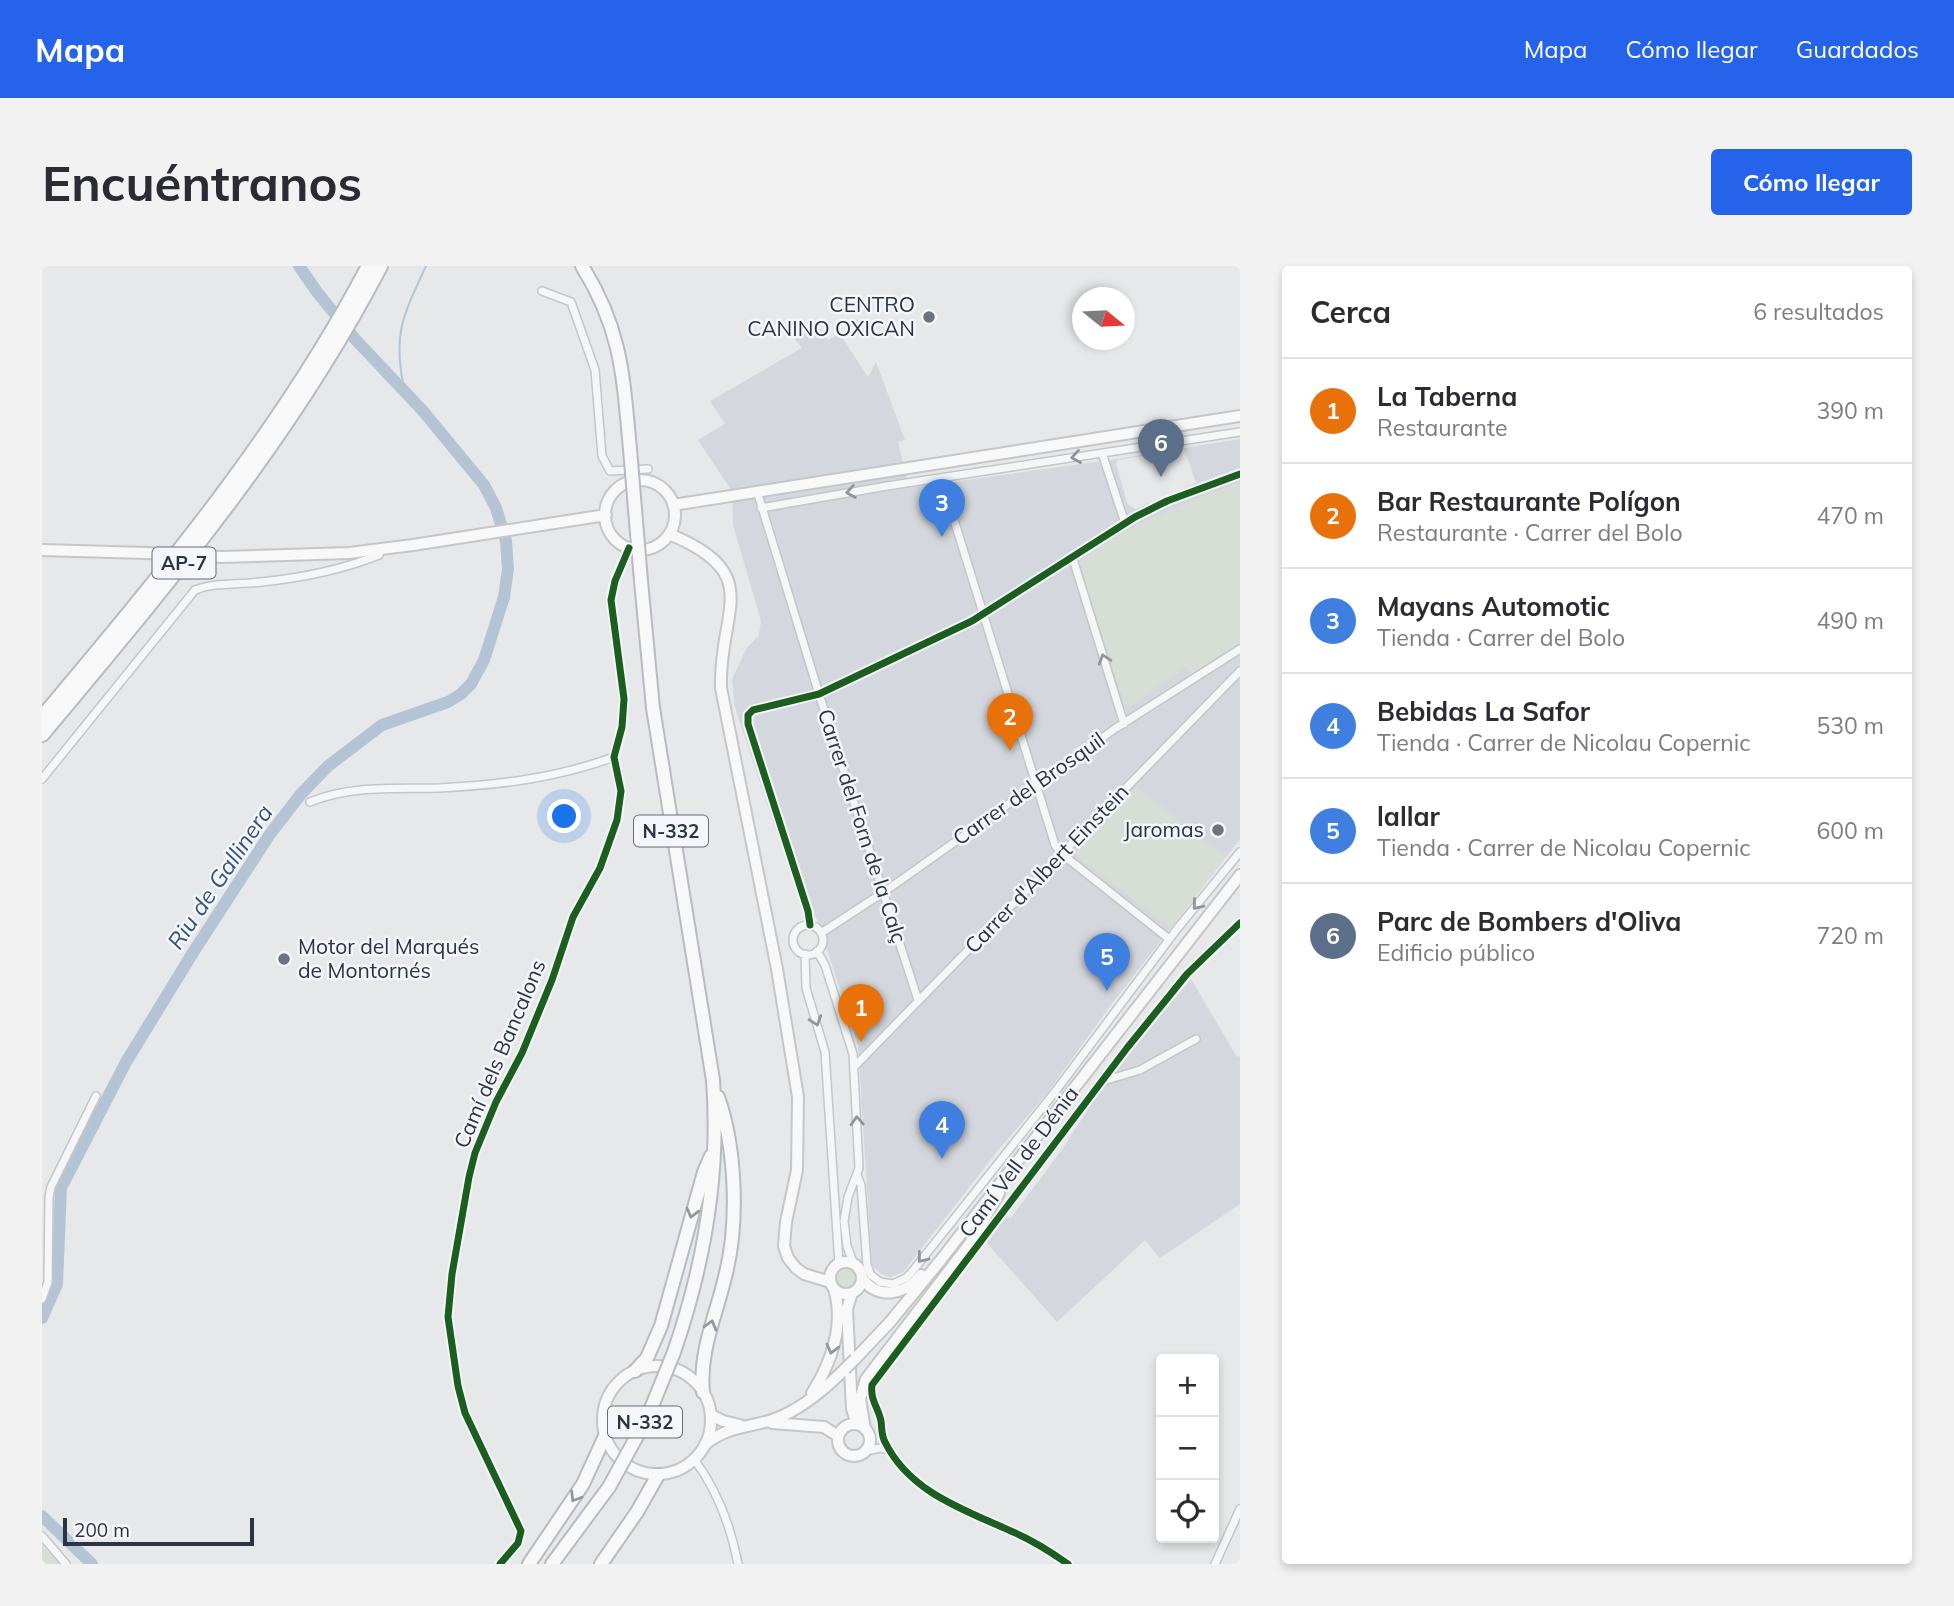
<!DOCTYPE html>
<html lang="es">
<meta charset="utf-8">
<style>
body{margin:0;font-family:Mulish,sans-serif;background:#f2f2f3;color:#2b2b33}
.controls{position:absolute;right:21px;bottom:21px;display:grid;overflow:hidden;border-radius:7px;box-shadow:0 4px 10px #0003}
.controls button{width:63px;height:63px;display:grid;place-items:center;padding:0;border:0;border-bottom:2px solid #e1e1e2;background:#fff;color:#2b2b33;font:35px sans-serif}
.compass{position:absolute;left:1030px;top:21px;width:63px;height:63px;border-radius:50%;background:#fff;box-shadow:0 4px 10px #0003;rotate:108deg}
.scale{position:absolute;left:21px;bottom:18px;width:191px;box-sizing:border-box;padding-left:7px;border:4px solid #2b3445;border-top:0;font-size:19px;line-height:24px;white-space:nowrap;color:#2b3445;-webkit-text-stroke:5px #f4f6f9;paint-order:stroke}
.you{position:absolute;left:523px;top:551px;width:24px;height:24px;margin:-18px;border:5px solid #fff;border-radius:50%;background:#1a73e8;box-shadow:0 0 0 10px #1a73e833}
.badge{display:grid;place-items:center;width:46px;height:46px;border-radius:50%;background:#2563eb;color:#fff;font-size:23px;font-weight:700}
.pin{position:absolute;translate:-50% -58px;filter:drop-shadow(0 2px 4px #0008)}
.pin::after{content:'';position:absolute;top:37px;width:24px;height:21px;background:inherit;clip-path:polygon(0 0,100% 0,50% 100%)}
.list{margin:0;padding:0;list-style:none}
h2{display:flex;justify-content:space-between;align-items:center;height:91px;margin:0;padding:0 28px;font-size:30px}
h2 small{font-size:23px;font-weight:400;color:#7c7c81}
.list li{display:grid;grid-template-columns:46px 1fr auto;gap:21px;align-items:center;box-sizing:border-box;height:105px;padding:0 28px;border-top:2px solid #e1e1e2}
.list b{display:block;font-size:26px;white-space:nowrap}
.list p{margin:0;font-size:23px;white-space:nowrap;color:#7c7c81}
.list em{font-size:23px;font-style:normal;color:#7c7c81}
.icon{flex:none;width:38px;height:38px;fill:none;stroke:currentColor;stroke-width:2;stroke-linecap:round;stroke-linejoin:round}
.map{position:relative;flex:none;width:1198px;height:1298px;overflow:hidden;border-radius:7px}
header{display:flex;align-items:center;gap:42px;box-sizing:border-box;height:98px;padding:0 35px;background:#2563eb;color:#fff}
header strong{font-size:33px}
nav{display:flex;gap:38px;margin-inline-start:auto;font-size:24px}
.intro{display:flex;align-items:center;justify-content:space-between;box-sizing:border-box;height:168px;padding:0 42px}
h1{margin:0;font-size:49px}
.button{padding:18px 32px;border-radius:7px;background:#2563eb;color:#fff;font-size:24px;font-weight:700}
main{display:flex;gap:42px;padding:0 42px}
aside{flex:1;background:#fff;border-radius:7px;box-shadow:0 4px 10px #0003}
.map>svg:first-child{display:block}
</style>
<header>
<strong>Mapa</strong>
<nav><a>Mapa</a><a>Cómo llegar</a><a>Guardados</a></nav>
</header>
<div class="intro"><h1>Encuéntranos</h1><a class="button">Cómo llegar</a></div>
<main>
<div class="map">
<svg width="1198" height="1298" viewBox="0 0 1198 1298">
<rect width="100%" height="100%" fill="#e6e8ea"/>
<path fill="#d4d7dd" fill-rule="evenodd" d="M774,57L786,74L798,68L826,111L834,96L863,174L856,176L867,222L1075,193L1198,173V573L1068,740L1006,826L957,883L861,1006L848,1011L839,1008L830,999L816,779L775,653L756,631L692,438L690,413L704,383L717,369L719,355L691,259L690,225L656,174L683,158L668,135L760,82L752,72ZM1142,183L1154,217L1094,243L1086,239L1074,198L1076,194Z
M1149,713L1195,791L1198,790V938L1118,992L1103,974L1015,1056L944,976L963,949L968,953L1019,885L1060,822L1088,785Z"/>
<path fill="#d6ded6" d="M1198,216V375L1151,407L1144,401L1089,440L1082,438L1038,299L1041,292L1087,263L1129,243Z
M1095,521L1184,591L1132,658L1125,660L1035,590V583Z
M794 1013a10 10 0 1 1 20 0a10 10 0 1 1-20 0Z
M0,1280L20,1298H0Z"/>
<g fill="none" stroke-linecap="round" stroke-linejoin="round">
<path stroke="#b4c4d5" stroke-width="2" d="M363,127C350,69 360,52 384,0"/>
<path stroke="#b4c4d5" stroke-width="12" d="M0,1052L15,1018L19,922L84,796L152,685L228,568L259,528L286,500L340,459L406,436L419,428L429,418L442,394L462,331L466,303L464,275L454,242L442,219L381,145L313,73L275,26L257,0
M0,1250L50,1298"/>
<g stroke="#c4c6c8" stroke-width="10">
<path id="minor" d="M500,25L529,36L553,104L560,190L568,205L606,203
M1060,187L1083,257
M899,212L1013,579L1020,588L1127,673
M715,225L777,428L876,734
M719,242L845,220L1198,166
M1031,293L1082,458
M0,513L153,324C173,316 197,319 219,316C259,312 299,304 337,289L339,283
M268,536C309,519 353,523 397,522C457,519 515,512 572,491
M768,659L766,645L706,458V449L711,444L777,428L930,355L1093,251L1125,235L1198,208
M751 674a15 15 0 1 1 30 0a15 15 0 1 1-30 0Z
M779,667L842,626L1074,462L1198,383
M775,685L783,699L811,788L817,902L806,931L802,955L805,980L812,999
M763,688L764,722L783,786L797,998
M812,801L1198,405
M1061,815L1098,804L1154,773
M815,909L819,919L825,999L829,1009L838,1016L851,1018L864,1012L869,1007L1016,822L1135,663L1198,586
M0,1033L6,1016L7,931L9,921L54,830
M824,1185L838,1182L849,1184
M652,1193C675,1224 689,1261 696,1298
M0,1270L24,1298
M458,1298L476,1277L479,1265L423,1147L416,1120L406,1051L410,1008L427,911L433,887L454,836L480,787L510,714L531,651L558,602L575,554L579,525L572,491L580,461L582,433L569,334L573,315L587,282
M1026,1298C1009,1286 990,1274 971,1266C923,1244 868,1227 843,1176C839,1169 840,1161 839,1155C836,1141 828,1134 830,1119L1085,782L1145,708L1198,657
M1173,1298L1198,1243"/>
</g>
<g stroke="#c4c6c8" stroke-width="14">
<path id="secondary" d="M563 249a35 35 0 1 1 70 0a35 35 0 1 1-70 0Z
M631,239L1198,150
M627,268C725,308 676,345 679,422L735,703L756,831L755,904L744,956L742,980L746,992L754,1002L762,1008L788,1016
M0,284L104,287
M179,291L307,287L371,279L564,249
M788 1012a16 16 0 1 1 32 0a16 16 0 1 1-32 0Z
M820,1012C836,1035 864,1028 879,1009
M810,1027L805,1043L810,1143L815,1158
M813,1093L848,1056L898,995L1198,609
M561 1154a54 54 0 1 1 108 0a54 54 0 1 1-108 0Z
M770,1127C789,1098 803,1058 792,1023
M669,1149L681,1155L698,1159
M730,1157L782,1161L796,1170
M796 1174a16 16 0 1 1 32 0a16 16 0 1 1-32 0Z
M823,1163L818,1133L824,1113L929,976L957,927
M663,1178C687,1160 704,1162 730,1154C757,1145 783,1123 803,1103"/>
</g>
<g stroke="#b8bbbf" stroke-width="16">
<path id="trunk" d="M540,0C580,64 581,110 588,183
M599,315L611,442L671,814C678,906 662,999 632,1086
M593,1105L605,1092L619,1060L662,906L669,890
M661,1126C657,1085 674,1050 683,1011C697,958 694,882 676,831
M487,1298L541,1218L563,1170
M510,1298L567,1221
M559,1298L595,1246L616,1209"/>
</g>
<g stroke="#b8bbbf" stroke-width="18">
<path id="motorway" d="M0,452C120,309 240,166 327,0
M0,468C125,318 247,175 338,0"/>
</g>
<use href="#minor" stroke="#f5f6f7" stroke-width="7"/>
<use href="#secondary" stroke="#f8f8f8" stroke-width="10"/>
<use href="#trunk" stroke="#f8f8f8" stroke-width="12"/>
<use href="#motorway" stroke="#f8f8f8" stroke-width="14"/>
<g stroke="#c4c6c8" stroke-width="14" stroke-linecap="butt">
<path id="secondary-bridge" d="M104,287L179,291
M803,1103L813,1093"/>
</g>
<g stroke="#b8bbbf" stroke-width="16" stroke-linecap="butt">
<path id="trunk-bridge" d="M588,183L599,315
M567,1221L606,1150L632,1086"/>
</g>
<use href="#secondary-bridge" stroke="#f8f8f8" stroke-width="10"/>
<use href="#trunk-bridge" stroke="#f8f8f8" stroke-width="12"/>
<g stroke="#f4f6f9" stroke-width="11">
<path id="cycleway" d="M768,659L766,645L706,458V449L711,444L777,428L930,355L1093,251L1125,235L1198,208
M458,1298L476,1277L479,1265L423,1147L416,1120L406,1051L410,1008L427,911L433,887L454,836L480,787L510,714L531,651L558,602L575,554L579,525L572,491L580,461L582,433L569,334L573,315L587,282
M1026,1298C1009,1286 990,1274 971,1266C923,1244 868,1227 843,1176C839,1169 840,1161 839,1155C836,1141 828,1134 830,1119L1085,782L1145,708L1198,657"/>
</g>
<use href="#cycleway" stroke="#1b5e20" stroke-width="7"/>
</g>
<defs><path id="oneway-chevron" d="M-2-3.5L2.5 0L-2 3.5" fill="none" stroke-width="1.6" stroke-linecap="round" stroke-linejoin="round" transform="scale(1.75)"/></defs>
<g stroke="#90959e">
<use href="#oneway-chevron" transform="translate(1034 191) rotate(171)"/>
<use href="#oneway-chevron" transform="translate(809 226) rotate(170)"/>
<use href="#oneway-chevron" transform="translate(1062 393) rotate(-108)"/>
<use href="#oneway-chevron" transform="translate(1155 639) rotate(130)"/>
<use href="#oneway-chevron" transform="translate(774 755) rotate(71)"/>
<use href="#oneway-chevron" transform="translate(815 855) rotate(-93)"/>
<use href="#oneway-chevron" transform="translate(880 992) rotate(128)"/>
</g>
<g stroke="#92969e">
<use href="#oneway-chevron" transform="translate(650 947) rotate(105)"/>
<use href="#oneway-chevron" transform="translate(669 1059) rotate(-74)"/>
<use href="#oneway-chevron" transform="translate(790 1083) rotate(105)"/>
<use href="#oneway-chevron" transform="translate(533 1231) rotate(122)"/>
</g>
<g fill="#6c737f" stroke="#f4f6f9" stroke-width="2.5">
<circle cx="887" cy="51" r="7"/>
<circle cx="1176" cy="564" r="7"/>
<circle cx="242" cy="693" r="7"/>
</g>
<g text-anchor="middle" stroke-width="5" stroke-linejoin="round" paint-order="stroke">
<g fill="#f4f6f9" stroke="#676e7b" stroke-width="2">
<rect x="110.5" y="281.5" width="63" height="31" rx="5"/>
<rect x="592" y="549.5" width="74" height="31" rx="5"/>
<rect x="566" y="1140.5" width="74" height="31" rx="5"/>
</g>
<g font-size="19" font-weight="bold" fill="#2b3445">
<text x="142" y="304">AP-7</text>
<text x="629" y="572">N-332</text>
<text x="603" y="1163">N-332</text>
</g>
<g font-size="21" fill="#2b3445" stroke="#f4f6f9" text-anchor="end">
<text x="873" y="46">CENTRO<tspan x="873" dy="24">CANINO OXICAN</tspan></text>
<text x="1162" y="571">Jaromas</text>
<text x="256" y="688" text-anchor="start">Motor del Marqués<tspan x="256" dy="24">de Montornés</tspan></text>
</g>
<g font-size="21" fill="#2b3445" stroke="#f4f6f9">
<text transform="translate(987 523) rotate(-35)" y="7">Carrer del Brosquil</text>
<text transform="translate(820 560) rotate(72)" y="7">Carrer del Forn de la Calç</text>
<text transform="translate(1005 603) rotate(-46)" y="7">Carrer d'Albert Einstein</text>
<text transform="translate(458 788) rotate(-67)" y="7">Camí dels Bancalons</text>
<text transform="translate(977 896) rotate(-53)" y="7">Camí Vell de Dénia</text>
</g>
<g font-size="23" font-style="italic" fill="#34527a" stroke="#f4f6f9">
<text transform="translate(178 611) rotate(-56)" y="8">Riu de Gallinera</text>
</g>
</g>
</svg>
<div class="controls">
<button>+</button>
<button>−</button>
<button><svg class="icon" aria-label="locate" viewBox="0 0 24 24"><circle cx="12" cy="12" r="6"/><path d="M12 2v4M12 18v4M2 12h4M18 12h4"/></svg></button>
</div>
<svg class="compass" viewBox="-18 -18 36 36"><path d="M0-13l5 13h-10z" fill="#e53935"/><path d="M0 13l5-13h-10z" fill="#7c7c81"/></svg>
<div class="scale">200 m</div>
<div class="you"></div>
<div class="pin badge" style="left:819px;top:776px;background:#e8710a">1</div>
<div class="pin badge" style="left:968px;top:485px;background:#e8710a">2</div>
<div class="pin badge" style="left:900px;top:271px;background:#3f7fe0">3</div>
<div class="pin badge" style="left:900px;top:893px;background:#3f7fe0">4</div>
<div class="pin badge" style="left:1065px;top:725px;background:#3f7fe0">5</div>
<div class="pin badge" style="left:1119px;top:211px;background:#5c6f8a">6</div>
</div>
<aside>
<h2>Cerca<small>6 resultados</small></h2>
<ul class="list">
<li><span class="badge" style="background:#e8710a">1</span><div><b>La Taberna</b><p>Restaurante</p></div><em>390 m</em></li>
<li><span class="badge" style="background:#e8710a">2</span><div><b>Bar Restaurante Polígon</b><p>Restaurante · Carrer del Bolo</p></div><em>470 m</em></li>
<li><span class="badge" style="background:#3f7fe0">3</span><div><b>Mayans Automotic</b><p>Tienda · Carrer del Bolo</p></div><em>490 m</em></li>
<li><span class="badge" style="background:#3f7fe0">4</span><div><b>Bebidas La Safor</b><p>Tienda · Carrer de Nicolau Copernic</p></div><em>530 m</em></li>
<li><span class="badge" style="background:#3f7fe0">5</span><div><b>lallar</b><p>Tienda · Carrer de Nicolau Copernic</p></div><em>600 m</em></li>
<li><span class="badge" style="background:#5c6f8a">6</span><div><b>Parc de Bombers d'Oliva</b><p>Edificio público</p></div><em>720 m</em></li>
</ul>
</aside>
</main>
